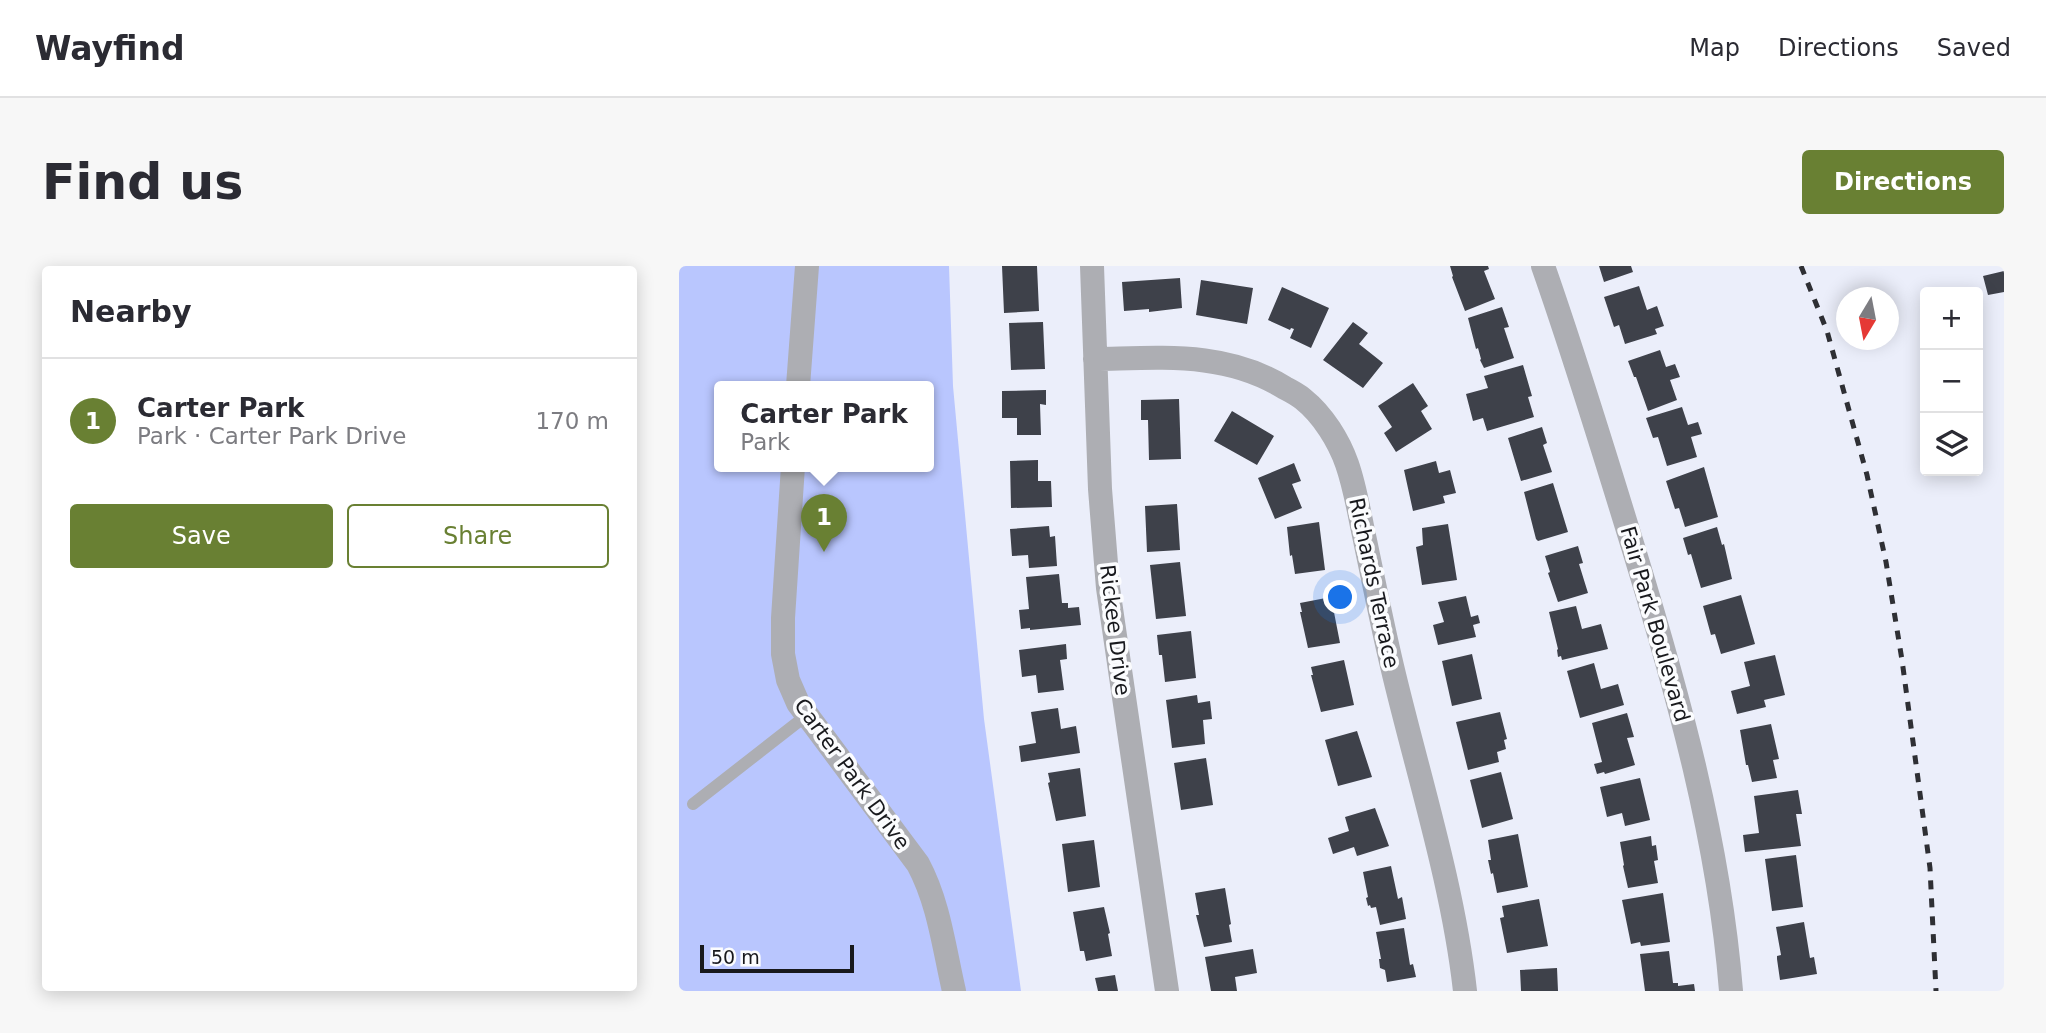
<!DOCTYPE html>
<meta charset="utf-8">
<style>
body{margin:0;font-family:"DejaVu Sans",sans-serif;background:#f7f7f7;color:#2b2b33}
.controls{position:absolute;right:21px;top:21px;display:grid;overflow:hidden;border-radius:7px;box-shadow:0 4px 18px #0003}
.controls button{width:63px;height:63px;display:grid;place-items:center;padding:0;border:0;border-bottom:2px solid #e1e1e2;background:#fff;color:#2b2b33;font:35px sans-serif}
.compass{position:absolute;left:1157px;top:21px;width:63px;height:63px;border-radius:50%;background:#fff;box-shadow:0 4px 18px #0003;rotate:190deg}
.scale{position:absolute;left:21px;bottom:18px;width:154px;box-sizing:border-box;padding-left:7px;border:4px solid #18191d;border-top:0;font-size:19px;line-height:24px;white-space:nowrap;color:#18191d;-webkit-text-stroke:5px #fbfcfe;paint-order:stroke}
.you{position:absolute;left:662px;top:332px;width:24px;height:24px;margin:-18px;border:5px solid #fff;border-radius:50%;background:#1a73e8;box-shadow:0 0 0 10px #1a73e833}
.badge{display:grid;place-items:center;width:46px;height:46px;border-radius:50%;background:#698033;color:#fff;font-size:23px;font-weight:700}
.pin{position:absolute;translate:-50% -58px;filter:drop-shadow(0 2px 4px #0008)}
.pin::after{content:'';position:absolute;top:37px;width:24px;height:21px;background:inherit;clip-path:polygon(0 0,100% 0,50% 100%)}
.popup{position:absolute;left:35px;top:115px;width:220px;height:91px;box-sizing:border-box;display:grid;place-content:center;border-radius:7px;background:#fff;filter:drop-shadow(0 2px 5px #0005);font-size:23px;white-space:nowrap;color:#7c7c81}
.popup b{font-size:26px;color:#2b2b33}
.popup::after{content:'';position:absolute;left:50%;top:100%;margin-left:-14px;border:14px solid transparent;border-top-color:#fff}
.list{margin:0;padding:0;list-style:none}
h2{display:flex;justify-content:space-between;align-items:center;height:91px;margin:0;padding:0 28px;font-size:30px}
h2 small{font-size:23px;font-weight:400;color:#7c7c81}
.list li{display:grid;grid-template-columns:46px 1fr auto;gap:21px;align-items:center;box-sizing:border-box;height:126px;padding:0 28px;border-top:2px solid #e1e1e2}
.list b{display:block;font-size:26px;white-space:nowrap}
.list p{margin:0;font-size:23px;white-space:nowrap;color:#7c7c81}
.list em{font-size:23px;font-style:normal;color:#7c7c81}
.actions{display:flex;gap:14px;padding:21px 28px}
.actions a{flex:1;padding:16px 0;border:2px solid #698033;border-radius:7px;text-align:center;font-size:24px;color:#698033}
.actions .main{background:#698033;color:#fff}
.icon{flex:none;width:38px;height:38px;fill:none;stroke:currentColor;stroke-width:2;stroke-linecap:round;stroke-linejoin:round}
.map{position:relative;flex:none;width:1325px;height:725px;overflow:hidden;border-radius:7px}
header{display:flex;align-items:center;gap:42px;box-sizing:border-box;height:98px;padding:0 35px;background:#fff;border-bottom:2px solid #e1e1e2}
header strong{font-size:33px}
nav{display:flex;gap:38px;margin-inline-start:auto;font-size:24px}
.intro{display:flex;align-items:center;justify-content:space-between;box-sizing:border-box;height:168px;padding:0 42px}
h1{margin:0;font-size:49px}
.button{padding:18px 32px;border-radius:7px;background:#698033;color:#fff;font-size:24px;font-weight:700}
main{display:flex;gap:42px;padding:0 42px}
aside{flex:1;background:#fff;border-radius:7px;box-shadow:0 4px 18px #0003}
.map>svg:first-child{display:block}
</style>
<header>
<strong>Wayfind</strong>
<nav><a>Map</a><a>Directions</a><a>Saved</a></nav>
</header>
<div class="intro"><h1>Find us</h1><a class="button">Directions</a></div>
<main>
<aside>
<h2>Nearby<small></small></h2>
<ul class="list">
<li><span class="badge">1</span><div><b>Carter Park</b><p>Park · Carter Park Drive</p></div><em>170 m</em></li>
</ul>
<div class="actions"><a class="main">Save</a><a>Share</a></div>
</aside>
<div class="map">
<svg width="1325" height="725" viewBox="0 0 1325 725">
<rect width="100%" height="100%" fill="#ebeefa"/>
<path fill="#b9c6fe" fill-rule="evenodd" d="M0,0H270L274,120L305,453L342,725H0ZM40,120H250V200H40Z"/>
<path fill="#3e414a" d="M323,0H358L360,45L325,47Z
M771,0H809L810,3L805,5L816,33L786,45L773,11L774,10Z
M920,0H952L954,6L925,16Z
M1325,5V26L1309,29L1304,10Z
M501,12L503,42L470,46V43L445,45L443,16Z
M522,14L574,22L568,58L517,49Z
M960,20L968,44L978,40L985,60L976,63L978,68L946,78L940,59L935,61L925,31Z
M603,21L650,42L632,82L611,72L615,63L612,62L611,64L589,54Z
M823,41L830,61L825,62L835,92L805,102L801,94L802,93L799,82L797,83L789,52Z
M364,56L366,103L332,104L330,57Z
M674,56L689,67L680,78L704,97L684,122L644,94Z
M981,84L987,101L996,98L1001,111L991,114L998,134L969,145L957,111H955L949,95Z
M844,99L853,130L849,131L855,151L808,165L804,152L794,155L787,128L809,122L805,110Z
M734,117L749,140L742,145L753,163L717,186L705,167L713,161L699,140Z
M367,124V139L361,138L362,169H338V152H323V125Z
M500,133L502,193L470,194L469,154H462V134Z
M1003,141L1009,159L1019,156L1023,168L1012,171L1018,191L988,200L979,171L974,172L967,152Z
M553,145L595,170L578,199L535,175Z
M863,161L868,177L864,179L873,206L842,215L829,172Z
M359,194V215H372L373,241L332,242L331,195Z
M757,195L760,207L771,204L777,227L764,230L766,237L734,245L725,204Z
M615,197L622,215L613,218L623,242L596,253L579,212Z
M1025,201L1039,251L1006,261L1000,242L996,243L987,215Z
M874,217L889,266L859,275L857,273L845,226Z
M498,238L501,284L468,286L466,240Z
M640,256L646,304L616,308L613,289L611,290L608,261Z
M769,258L778,314L743,319L737,281L744,279L743,262Z
M370,260L371,271L376,270L378,300L350,302L349,289L333,290L331,263Z
M1038,261L1043,279L1045,278L1053,313L1022,322L1012,288L1009,289L1004,272Z
M899,280L904,297L900,298L909,327L879,336L869,307L871,306L866,290Z
M501,296L507,350L477,353L471,299Z
M380,308L383,337H389V342L400,341L402,359L351,364V362L342,363L340,344L350,343L347,311Z
M1062,329L1076,378L1042,388L1036,368L1032,369L1024,340Z
M787,330L792,351L799,349L801,357L794,359L797,371L759,379L754,359L765,356L759,336Z
M652,331L661,377L629,382L621,346H623L621,337Z
M897,340L903,363L922,358L929,383L883,394L882,390L879,391L878,384L879,383L870,346Z
M512,365L517,412L486,416L483,389H480L478,369Z
M387,378L388,393L381,394L385,424L359,427L357,409L343,411L340,384Z
M793,388L803,433L773,440L763,395Z
M1096,389L1106,429L1085,434L1087,441L1058,448L1052,425L1071,420L1065,396Z
M665,394L675,439L642,446L632,409H634L632,401Z
M915,397L922,423L939,418L945,439L901,452L888,405Z
M518,429L519,437L531,435L533,453L524,454L526,478L493,482L487,434Z
M379,442L382,463L397,460L401,487L342,496L340,480L357,477L352,446Z
M821,446L828,473L825,474L827,483L818,486L820,496L789,504L777,456Z
M948,447L955,471L948,472L956,499L926,508L925,506L918,508L915,498L923,496L913,457Z
M1092,458L1100,493L1094,494L1098,512L1073,516L1069,499H1067L1061,464Z
M678,465L693,511L659,520L646,474Z
M527,492L534,539L502,544L495,497Z
M401,502L407,550L377,555L369,517L371,516L369,507Z
M822,506L834,553L803,562L791,514Z
M961,512L971,554L946,560L943,547L928,551L921,521Z
M1119,524L1123,548H1117L1122,580L1066,586L1064,569L1080,567L1075,530Z
M696,542L710,580L678,590L675,581L654,588L649,572L670,565L666,551Z
M839,568L849,621L818,627L814,607L812,608L809,594H812L809,574Z
M972,570L973,580L977,579L979,594L975,595L979,617L949,622L944,600L945,599L941,576Z
M415,574L421,621L389,626L383,578Z
M1117,589L1124,641L1093,645L1086,593Z
M712,600L719,633L723,631L727,653L701,659L697,641L692,642L691,639L689,640L687,632L689,631L684,606Z
M546,622L552,658L550,659L553,676L525,681L517,649H520L516,627Z
M984,627L991,676L962,680L961,676L952,678L943,634Z
M860,633L869,680L828,687L821,652L825,651L823,640Z
M425,641L431,667L429,668L433,690L407,695L405,685H401L394,646Z
M1125,656L1131,692L1135,691L1138,708L1101,714L1098,693V690L1102,689L1097,661Z
M725,662L731,699L734,698L737,711L708,716L706,704L701,702L700,693H702L697,666Z
M574,683L578,707L556,711L558,725H532L526,691Z
M990,685L994,717H999V720L1015,718L1016,725H966L961,688Z
M878,702L879,725H842L841,704Z
M436,709L439,725H419L416,712Z"/>
<g fill="none" stroke-linecap="round" stroke-linejoin="round">
<path stroke="#adaeb3" stroke-width="12" d="M14,538L128,449"/>
<path stroke="#adaeb3" stroke-width="24" d="M413,0L421,223L429,322L488,725
M864,0C897,94 926,189 955,284C999,428 1040,574 1052,725
M416,93C483,92 547,85 606,122C612,125 619,129 624,133C644,149 660,175 668,198C675,218 679,240 683,260C693,307 702,354 713,400C738,506 774,617 786,725
M119,120L128,0
M114,200L104,352V388L109,414L119,437L239,598C260,637 265,682 275,725"/>
<path stroke="#2e2f34" stroke-width="5" stroke-dasharray="9 9" stroke-linecap="butt" d="M1122,0L1148,65L1188,209L1207,296L1223,394L1251,602L1257,725"/>
</g>
<g text-anchor="middle" stroke-width="7" stroke-linejoin="round" paint-order="stroke">
<g font-size="21" fill="#18191d" stroke="#fbfcfe">
<text transform="translate(695 317) rotate(78)" y="7">Richards Terrace</text>
<text transform="translate(976 358) rotate(74)" y="7">Fair Park Boulevard</text>
<text transform="translate(436 364) rotate(83)" y="7">Rickee Drive</text>
<text transform="translate(173 508) rotate(54)" y="7">Carter Park Drive</text>
</g>
</g>
</svg>
<div class="controls">
<button>+</button>
<button>−</button>
<button><svg class="icon" aria-label="layers" viewBox="0 0 24 24"><path d="M12 4l9 5-9 5-9-5zM3 14l9 5 9-5"/></svg></button>
</div>
<svg class="compass" viewBox="-18 -18 36 36"><path d="M0-13l5 13h-10z" fill="#e53935"/><path d="M0 13l5-13h-10z" fill="#7c7c81"/></svg>
<div class="scale">50 m</div>
<div class="you"></div>
<div class="pin badge" style="left:145px;top:286px">1</div>
<div class="popup"><b>Carter Park</b>Park</div>
</div>
</main>
